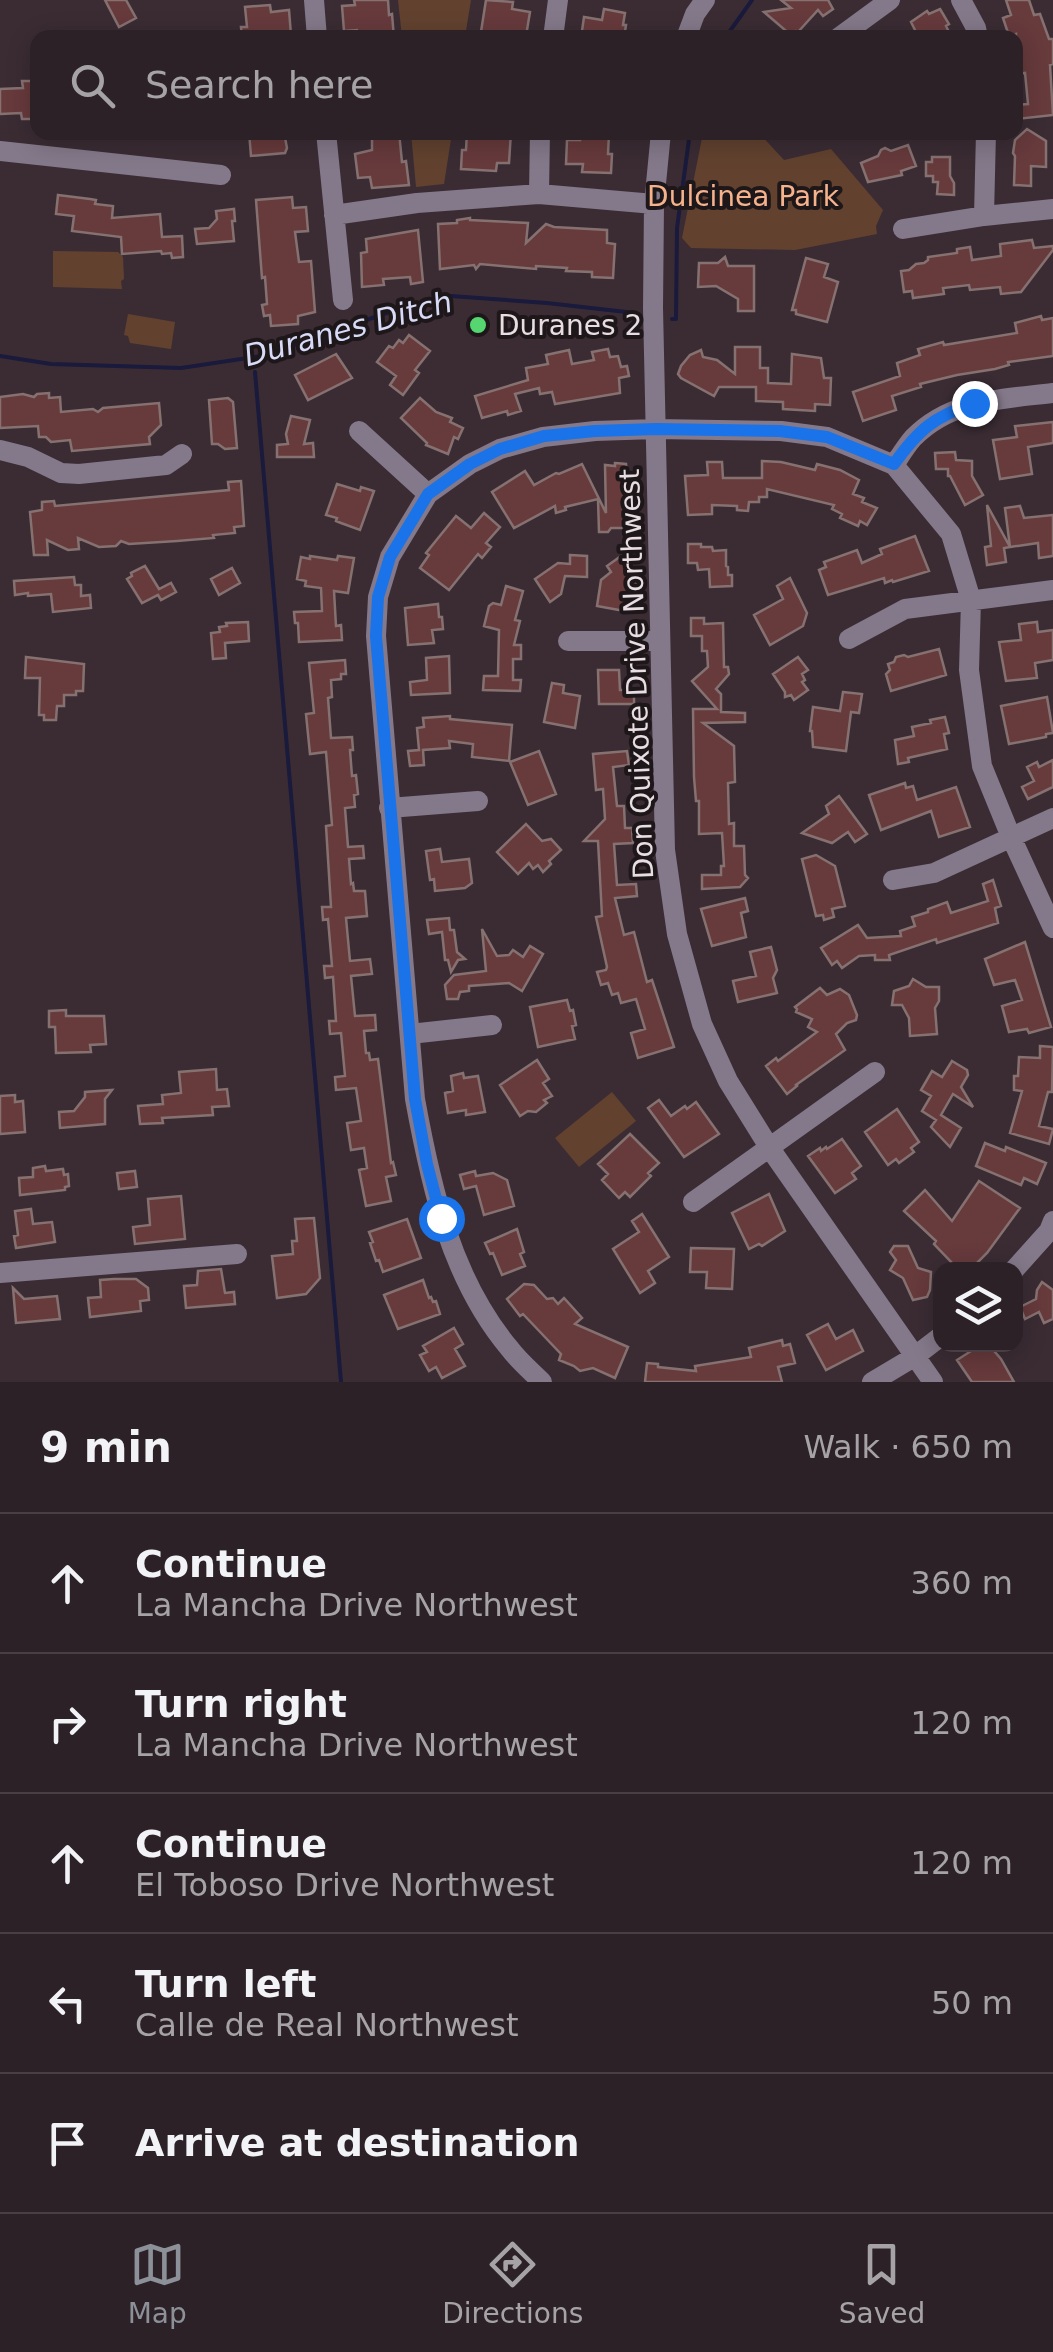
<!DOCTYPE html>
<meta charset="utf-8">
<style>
body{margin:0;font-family:"DejaVu Sans",sans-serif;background:#34292f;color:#f1f3f6}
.controls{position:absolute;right:30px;bottom:30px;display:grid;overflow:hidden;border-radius:20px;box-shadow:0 5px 25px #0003}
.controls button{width:90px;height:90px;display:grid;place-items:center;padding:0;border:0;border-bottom:2px solid #483e44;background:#2c2127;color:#f1f3f6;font:50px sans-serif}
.stop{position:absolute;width:30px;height:30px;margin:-22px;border:8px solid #1a73e8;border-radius:50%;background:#fff}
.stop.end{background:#1a73e8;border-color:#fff;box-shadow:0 2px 10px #0008}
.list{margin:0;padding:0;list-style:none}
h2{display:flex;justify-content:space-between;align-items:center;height:130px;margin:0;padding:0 40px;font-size:42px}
h2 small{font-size:32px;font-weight:400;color:#a6a3a7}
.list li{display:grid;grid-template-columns:65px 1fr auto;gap:30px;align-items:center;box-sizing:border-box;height:140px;padding:0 40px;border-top:2px solid #483e44}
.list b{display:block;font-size:38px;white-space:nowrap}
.list p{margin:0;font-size:32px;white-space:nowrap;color:#a6a3a7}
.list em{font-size:32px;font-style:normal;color:#a6a3a7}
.icon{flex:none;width:55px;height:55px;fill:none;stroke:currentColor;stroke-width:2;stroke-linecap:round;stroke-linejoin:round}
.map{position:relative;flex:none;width:1053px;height:1382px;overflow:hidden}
.search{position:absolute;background:#2c2127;box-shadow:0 5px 25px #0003;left:30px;right:30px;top:30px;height:110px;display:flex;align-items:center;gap:25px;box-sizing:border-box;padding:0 35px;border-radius:20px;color:#a6a3a7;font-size:38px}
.sheet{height:830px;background:#2c2127}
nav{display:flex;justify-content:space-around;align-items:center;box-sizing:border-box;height:140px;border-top:2px solid #483e44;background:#2c2127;font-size:28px;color:#a6a3a7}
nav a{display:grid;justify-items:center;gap:5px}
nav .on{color:#8c9099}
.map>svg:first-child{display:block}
</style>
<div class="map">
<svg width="1053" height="1382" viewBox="0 0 1053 1382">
<rect width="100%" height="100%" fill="#3b2c34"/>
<path fill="#62422f" d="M398,0H471L465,37H402Z
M411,133H452L444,184L416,187Z
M703,133H759L784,160L831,149L883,210L876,226L877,234L795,250L691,248L682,238Z
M53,251L118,252L123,257L124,279L121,281L122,289L53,287Z
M128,314L175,322L171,349L130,343L128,336L124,335Z
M612,1092L636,1121L579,1167L555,1138Z"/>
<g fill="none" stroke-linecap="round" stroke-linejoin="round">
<path stroke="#1a1a3c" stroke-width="4" d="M725,38L752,0
M672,319H676L677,228L690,132
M0,356L51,364L181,368L261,356L410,305L451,296L547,303L635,313
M255,372L341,1382"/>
</g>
<path fill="#673a3c" stroke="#867171" stroke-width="2.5" d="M105,0H126L136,18L119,27Z
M354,0H388L389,15L392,14L394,38H358L357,30L344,31L342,6L355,5Z
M486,0L513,2L512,9L530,12L526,36L514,34L513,38H480Z
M781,0H828L833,9L823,16L818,10L798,32L796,31L792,36L764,12L791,8Z
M1006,0H1029L1034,15L1040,14L1049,39H1053V64L1050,65L1053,115L1017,119L1016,105L1028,104L1025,73L1017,74L1016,68V34L1009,36L1003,18L1011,15Z
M270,5L271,12L289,10L291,35L242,38L241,27H247L245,7Z
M604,9L625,13L623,25H626L624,38H581L584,17L602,20Z
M940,9L949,24L946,26L952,38H919L911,22L927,11L929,14Z
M22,81H37L38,119H22L21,113L0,114V89L23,88Z
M1027,129L1046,141V167L1031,166V186L1014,185L1015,156L1013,153L1015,140Z
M249,132H284L287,148L285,153L251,156Z
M372,132H399L402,162L406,161L409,185L372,188L370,177L358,178L355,154L372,150Z
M467,132H511L509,163H497L496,171L461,169L462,150H466Z
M580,133L609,134L608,154H612L611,173L582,172L583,164H566L567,140H580Z
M908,145L916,166L901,171L902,175L868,182L861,163L878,156L881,150L885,148L891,151Z
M932,157H950V176L954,183V195L937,194L938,182H933V176H926V162H932Z
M58,195L90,199L96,200L95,204L113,206L112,218L160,214L162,237L182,236L183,257L172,258L171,253L162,254L161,251L122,254L121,237L72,231L74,216L56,214Z
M292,197L293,208L306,207L308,231L295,232L299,262L311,261L315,312L298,316V324L271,326L270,315L264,316L262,305L267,304L265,277L262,278L256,200Z
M234,209L235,221H232L234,241L197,244L195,229L209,228L217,219L216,211Z
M470,218V220L528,223L526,243L546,224L554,227L607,230V243L615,244L613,278L592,277V272L566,271L567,268L536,266V269L480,264L476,269L474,265L440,269L438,224L457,223V220Z
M418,230L423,282L411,284L410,277L383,279L384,285L362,287L361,253L367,252L366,239Z
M1032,240L1034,248L1053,246V250L1021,292L1001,294L1000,287L970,290L969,285L943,288L944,294L913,298L912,291L904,292L901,271L909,270L916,264L924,263L928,260V257L957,253V249L970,247L972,260L1001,256L1000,244Z
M725,257L728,266H754V311H738V299L716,286L698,287L699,263H718Z
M806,258L828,264L824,277L838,282L827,322L796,314V310H792Z
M1041,316L1042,320L1053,318V356L1008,362L1009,365L995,369L957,375L920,384L921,387L892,396L896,410L863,421L853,392L900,376L897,363L920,355L918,349L943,342L944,345L1017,333L1015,323Z
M409,335L430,351L415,370L419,373L403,395L390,385L396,376L377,362L389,346L393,348L399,340L403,343Z
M735,347H760V368H768V383L791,384L792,354L821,358L824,378H831L830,405L815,404V411L783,409V402L756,401V387H719L714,396L681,378L678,374L681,366L690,355L701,350L703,357L717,360L735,374Z
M608,349L610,357L618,356L621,367L627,366L629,376L619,378L620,393L555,404L552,392L540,394L539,388L515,394L521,411L508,415L507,411L482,418L475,396L528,380L526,368L548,364L546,355L569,350L572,364L594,360L592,352Z
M336,354L352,378L308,400L295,375Z
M49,393V398L60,397L61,412L93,409L98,412L103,408L159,403L161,425L149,437L150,444L72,451L70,440L51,442L46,437H39L38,426L0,428V397L23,394L34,397L37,394Z
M228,398L233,402L237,448L225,449L218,444H212L209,400Z
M420,398L436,412L452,418L450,422L463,428L458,439L454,437L448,454L426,445L427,443L401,418Z
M291,416L310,420L304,444L313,443L314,457H277V445L288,444L286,434Z
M1053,422V443L1028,447L1032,474L1000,479L993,440L1017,437L1015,426Z
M955,452L956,460L972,461V476L983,495L965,505L950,476H948V469H936L935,453Z
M762,461L781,462L815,470L817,464L840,470L859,480L853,494L864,498L862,502L877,508L867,525L860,521L858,526L840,518L842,514L832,509L834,505L767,489V497H759V502H749L748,511L737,510V506L712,505V514L688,515L685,476L708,475L707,462H722L723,478H762Z
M615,463L626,464L628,491V499L625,506L627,528H611L608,532H599L598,499L565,507L566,510L556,513L555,506L514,528L492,492L525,471L534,485L556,473L559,474L582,464L606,513L605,465L615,466Z
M241,481L244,526L234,527L235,533L213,535L214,538L177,541L129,544L121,541L116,546L99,547L78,538L79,549L68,550L47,540L48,555H34L30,512L42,510V502L54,501L55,506L229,490L228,482Z
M337,484L360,491L361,487L374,491L360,530L341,523L336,521L337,518L326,515Z
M987,505L1010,547L1004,548L1006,562L987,565L985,547L991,546Z
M1020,506L1024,518L1053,515V556L1039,558L1038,543L1010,547L1005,508Z
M484,513L500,527L486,543L491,547L482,558L478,554L449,590L420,568L429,555L426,553L456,516L471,528Z
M915,536L929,571L893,582L892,580L885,583L884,578L828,595L819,570L826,567L824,562L857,550L862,563L882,554L880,549Z
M688,544H701V547H712L713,551L726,550V566L728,567V575H732V586L710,587L709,569L698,570L697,563H688Z
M570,555L587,556V577L565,576L561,594L550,602L535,579L558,563L570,564Z
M310,556L337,560L338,556L354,558L348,593L334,591L336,626L341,625L342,640L299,642L298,623H295L294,612L322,611L321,588L305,586L306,581L297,579L301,557L310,559Z
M621,556L636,577V586L630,612L597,606L601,580L611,572L607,566Z
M145,566L159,589L171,583L176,592L161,600L158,595L142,603L127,579L132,576L131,573Z
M232,568L240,583L219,595L211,579Z
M74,577L75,585H81V596L90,595L91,608L53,612L51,594L28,596V593L15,595L14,581Z
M790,578L807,613L803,626L770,645L754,615L783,599L777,586Z
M506,586L523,591L515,620L520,621L514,645H521V659H513V680H521L520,691L483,690L484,676H498L499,630L484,626L489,606L493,603L501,605Z
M438,604L439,617H442L443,629L432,630L434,643L408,645L405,608Z
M691,618H704V624L723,623L724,667H728L729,674L716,689L721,694V712L745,713V722L703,723L734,746L735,782L728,783L729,824L734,823V846H744L745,875L748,878L740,887L702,889V875H721V866H724L722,833L699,834V801H696L694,777L693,709H717L692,681L708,667L707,651H702V636H691Z
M248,622L249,641L225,643L226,658L213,659L211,633L220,632L219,627L227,626L226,623Z
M1037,622L1038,632L1053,630V660L1035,663L1037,678L1006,681L999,642L1021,640L1019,624Z
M939,649L946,675L891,691L886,674L890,670L888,664L894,662L896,657L904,655L908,657Z
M449,656L450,693L411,695L410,682L427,680L426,658Z
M26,657L84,664L83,691H76V695H64V706H57L56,720H44V715H39L40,678H25Z
M798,657L808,670L802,674L805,680L802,682L808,690L794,700L791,695L785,697V692L773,674Z
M345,660L346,674H341V679L331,680L332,697L328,698L331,738L352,737L353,750H350L352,776L356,775L358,794L354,795L355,807L345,808L348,847L363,846L364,858L349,859L351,884L353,883L354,891H365L367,916L346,918L350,961L370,959L372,974L351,976L355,1016L375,1015L376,1030L364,1031L366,1053H369L370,1060L378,1059L391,1163L393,1162L396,1175L386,1177L391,1201L366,1206L359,1170L367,1168L364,1148L351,1150L347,1123L361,1121L356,1088L336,1090L335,1077L345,1076L341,1033L330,1034L329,1021H336L333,977L325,978L324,966H332L328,919L323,920L322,907H331L326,826L332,825L326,752L310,754L306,714L314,713L309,663Z
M598,670H619L620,690H634V704H599Z
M552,683L564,685L563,693L580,696L575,728L544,722Z
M843,692L862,694L859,713L851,712L846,751L813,747L812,731H810L813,707L840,711Z
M1047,697L1053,733L1046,734V737L1009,744L1001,706Z
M450,716V719L512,725L509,761L472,757L473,744L449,741L450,748L423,750L424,765L410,766L408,751L419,750L417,728L424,727L423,718Z
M945,717L949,733L944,734L947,749L908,758L909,762L898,764L895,740L914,736L912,727L931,723L930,720Z
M539,751L556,794L528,805L510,762Z
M627,751L629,765L613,767L617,806H624L625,828H632L633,843L614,844L617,885L636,884L637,896L615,898L624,935L634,932L647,982L652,980L674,1047L638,1058L631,1033L645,1029L636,999L621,1003L618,993L612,995L608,983L601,985L597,972L606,970L607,967L596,917L602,916L598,841H584L605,819L603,789L596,790L593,754Z
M1053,760V787L1028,799L1022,787L1034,781L1027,767L1037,762L1039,767Z
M905,783L906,788L913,786L917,800L956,787L970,827L939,837L931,811L881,830L869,795Z
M839,796L867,834L855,842L848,832L832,843L802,833L829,814L826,806Z
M526,824L542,841L551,839L561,850L549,861L551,864L543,872L538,865L533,869L529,863L518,874L497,852Z
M440,849L442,862L469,859L472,883L465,888L435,891L434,879L430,880L426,851Z
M816,855L835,866L845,906L832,909L834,917L824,920L823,915L816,916L802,859Z
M993,880L1001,906L995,908L998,923L937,943L936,939L889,955L890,960H875V955L859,956L842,968L837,961L832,965L821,948L858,925L867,938L901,936L900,931L915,926L912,917L928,912V909L947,902L951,913L988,901L983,884Z
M745,898L748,911L741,913L746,937L712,946L701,909Z
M449,918L450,930H454L457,952L465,959L458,960L451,972L448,960H445L442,932L429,934L427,920Z
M482,929L497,956L509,955L513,950L523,957L530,946L543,954L522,991L509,983L469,986V991L460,992L458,999H447L445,985L454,975L486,971Z
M1025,942L1051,1027L1029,1033L1027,1029L1009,1032L1002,1006L1022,1000L1015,980L994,985L985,959Z
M771,947L777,970L773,978L777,993L738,1002L733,981L756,976L750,952Z
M913,979L926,987H939V1001L935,1008L937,1034L910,1036L909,1018L902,1005H892L894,991L909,986Z
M820,988L827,995L840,989L849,995L857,1015L856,1020L847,1023L836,1034L845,1050L796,1085L797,1086L787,1094L766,1066L776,1058L778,1061L817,1032L808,1027L812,1019L796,1012L797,1009L795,1007Z
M567,1000L570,1011L573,1010L576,1025L572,1026L575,1039L538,1047L530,1007Z
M66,1010V1016H104L106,1044L90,1045L91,1052L56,1053L55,1027H49V1011Z
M1040,1046L1053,1047L1052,1092H1048L1039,1126L1053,1129L1049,1144L1010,1133L1022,1091L1014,1090V1076H1018L1019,1057L1040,1058Z
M537,1060L549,1079L543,1083L552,1096L544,1100L547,1103L536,1112L528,1111L520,1116L500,1085Z
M952,1061L967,1070L968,1075L961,1087L973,1107L953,1094L941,1115L961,1128L950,1147L931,1127L936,1120L922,1111L931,1096L921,1090L932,1071L942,1077Z
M216,1069L217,1090L227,1089L229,1106L212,1107L213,1115L162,1118L163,1123L140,1124L138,1106L163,1104L162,1095L181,1093L179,1072Z
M463,1073L464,1078L478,1076L485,1112L466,1115V1110L448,1113L445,1093L453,1091L451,1076Z
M112,1090L105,1099V1124L60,1128L59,1112L74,1111L85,1097V1092Z
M15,1095V1102L23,1101L25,1132L0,1134V1096Z
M659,1100L671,1116L685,1106L687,1109L696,1102L719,1134L684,1157L648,1108Z
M897,1109L919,1142L911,1148L914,1152L899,1163L896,1159L888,1165L865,1132Z
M630,1134L659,1163L648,1173L651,1176L630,1197L625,1192L619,1198L602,1180L608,1174L598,1164Z
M842,1139L861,1166L852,1173L856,1179L835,1193L808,1156L820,1148L821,1151L826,1147L827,1149Z
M985,1143L1005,1151L1006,1147L1046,1163L1037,1184L1024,1178L1021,1185L976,1166Z
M45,1166L46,1171L63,1169L64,1175L68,1174L69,1186L65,1187V1190L20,1195L19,1178L33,1177V1168Z
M135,1171L137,1187L119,1189L117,1173Z
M475,1171L476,1176L493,1173L507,1180L514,1206L484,1215L476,1186L464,1189L460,1175Z
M979,1181L1020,1208L987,1253L970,1270H964L960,1264L957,1268L934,1244L936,1241L904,1211L925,1190L952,1221Z
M769,1194L785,1231L762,1246L759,1244L749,1249L732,1213Z
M181,1196L185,1239L135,1244L133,1227L150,1225L148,1199Z
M31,1209L33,1224L52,1222L55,1242L16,1248L14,1236L18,1235L15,1211Z
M642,1214L669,1257L648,1271L655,1283L640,1293L613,1249L639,1232L632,1221Z
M314,1218L320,1278L306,1294L277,1298L272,1256L293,1254L292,1241H297L295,1219Z
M407,1219L421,1258L383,1272L379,1260L376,1261L370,1243L373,1242L369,1232Z
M517,1229L524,1252L520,1254L525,1266L502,1275L493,1253L490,1254L485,1243Z
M894,1246H908L918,1268L931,1272L930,1290L927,1297L913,1300L903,1278L890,1270L896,1260L890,1252Z
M691,1248L734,1249L732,1289L706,1288L707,1272H690Z
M221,1269L225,1293L234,1292L235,1304L186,1308L184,1286L197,1285L198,1271Z
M114,1279H136L148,1288L149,1300L140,1301L141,1311L90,1317L88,1298L101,1297L100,1280Z
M423,1280L429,1298L431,1297L433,1302L436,1301L440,1314L398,1329L384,1295Z
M1042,1282L1053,1290V1319L1044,1323L1039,1312L1025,1319L1020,1307L1036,1299L1037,1290Z
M524,1284L534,1285L547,1299L553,1298L558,1304L564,1298L582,1318L575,1324L628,1347L615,1378L593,1368L580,1371L574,1366L559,1360L561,1354L523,1314L520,1316L507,1299Z
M13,1288L24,1299L57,1296L60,1319L16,1323Z
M828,1324L836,1339L853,1330L863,1351L826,1370L807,1335Z
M454,1328L463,1344L455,1349L465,1366L442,1378L436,1367L429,1371L420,1355L427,1352L423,1346Z
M782,1340L783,1346L790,1344L795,1363L778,1367L782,1382H645L647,1363L658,1364V1367L696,1371L695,1366L751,1357L749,1348Z
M982,1344H988L1001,1359L1014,1382H972L957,1360Z"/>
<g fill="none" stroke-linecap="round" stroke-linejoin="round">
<path stroke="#84798a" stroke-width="20" d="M314,0L317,38
M961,0L976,28L978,38
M553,38L558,0
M686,38L695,14L705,0
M838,38L890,0
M326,132L343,300
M661,132L654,204L653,308L665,850L677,934L702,1024L728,1081L769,1147L933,1382
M0,151L221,175
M539,194L540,132
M334,215L417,203L539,194L654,204
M984,216L986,132
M903,229L984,216L1053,209
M359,431L428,494
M0,450L28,457L61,473L79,474L166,465L182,454
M894,465C900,456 906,446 913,438C951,399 1002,399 1053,393
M849,639L905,609L1053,590
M568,641H659
M389,808L478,801
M893,880L934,873L1053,818
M410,1034L492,1025
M693,1202L875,1072
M1014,1270L1049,1231L1053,1221
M0,1273L237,1254
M542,1382C531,1371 519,1361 510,1349C451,1279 431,1187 415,1099L376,636L378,597L390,557L428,494L470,464L500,449L543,437L595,431L656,429L781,431L827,437L894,465L951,534L971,600L969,670L982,766L1011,837L1053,928
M872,1382L914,1357L940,1337"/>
</g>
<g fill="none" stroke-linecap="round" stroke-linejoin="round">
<path stroke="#1a73e8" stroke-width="12" d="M441,1218L427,1164L415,1099L376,636L378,597L390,557L428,494L470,464L500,449L544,436L595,431L656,429L780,431L827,437L894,464C919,429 934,417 974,403"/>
</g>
<circle fill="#56d671" stroke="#1e171a" stroke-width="4" cx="478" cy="325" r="10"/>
<g text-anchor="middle" stroke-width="8" stroke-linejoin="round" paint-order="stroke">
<g font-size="28" fill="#f5b28c" stroke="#1e171a">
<text x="743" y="206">Dulcinea Park</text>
</g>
<g font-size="28" fill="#e7dde2" stroke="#1e171a" text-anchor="start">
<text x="498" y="335">Duranes 2</text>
</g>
<g font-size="28" fill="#e7dde2" stroke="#1e171a">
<text transform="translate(636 674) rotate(-92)" y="10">Don Quixote Drive Northwest</text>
</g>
<g font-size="30" font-style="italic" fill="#d8dbf7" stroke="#1e171a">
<text transform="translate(348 329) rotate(-15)" y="10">Duranes Ditch</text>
</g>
</g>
</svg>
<div class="controls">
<button><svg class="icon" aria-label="layers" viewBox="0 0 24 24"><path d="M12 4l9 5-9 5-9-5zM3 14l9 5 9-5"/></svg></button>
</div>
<div class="stop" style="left:441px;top:1218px"></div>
<div class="stop end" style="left:974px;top:403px"></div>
<div class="search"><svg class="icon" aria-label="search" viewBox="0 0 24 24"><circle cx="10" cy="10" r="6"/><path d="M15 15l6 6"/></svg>Search here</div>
</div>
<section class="sheet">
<h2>9 min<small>Walk · 650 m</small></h2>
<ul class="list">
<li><svg class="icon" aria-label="ahead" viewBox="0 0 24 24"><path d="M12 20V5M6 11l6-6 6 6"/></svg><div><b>Continue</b><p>La Mancha Drive Northwest</p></div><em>360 m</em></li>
<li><svg class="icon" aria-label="right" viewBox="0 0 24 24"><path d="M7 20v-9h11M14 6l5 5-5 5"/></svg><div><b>Turn right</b><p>La Mancha Drive Northwest</p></div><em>120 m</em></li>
<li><svg class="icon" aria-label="ahead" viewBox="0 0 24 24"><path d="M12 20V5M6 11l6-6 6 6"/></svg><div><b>Continue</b><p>El Toboso Drive Northwest</p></div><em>120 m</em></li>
<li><svg class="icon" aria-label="left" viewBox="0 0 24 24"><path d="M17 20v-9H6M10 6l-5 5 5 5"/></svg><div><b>Turn left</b><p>Calle de Real Northwest</p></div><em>50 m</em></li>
<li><svg class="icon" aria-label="arrive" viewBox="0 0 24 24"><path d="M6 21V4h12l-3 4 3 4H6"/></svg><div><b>Arrive at destination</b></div></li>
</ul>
</section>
<nav>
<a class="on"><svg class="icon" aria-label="map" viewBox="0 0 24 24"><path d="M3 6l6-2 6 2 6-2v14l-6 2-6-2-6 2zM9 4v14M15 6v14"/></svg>Map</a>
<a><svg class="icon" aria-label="directions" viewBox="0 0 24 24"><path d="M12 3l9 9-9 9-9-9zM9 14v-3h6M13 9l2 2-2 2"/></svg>Directions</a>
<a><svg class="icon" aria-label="saved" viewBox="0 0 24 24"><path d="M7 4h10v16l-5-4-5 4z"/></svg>Saved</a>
</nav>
